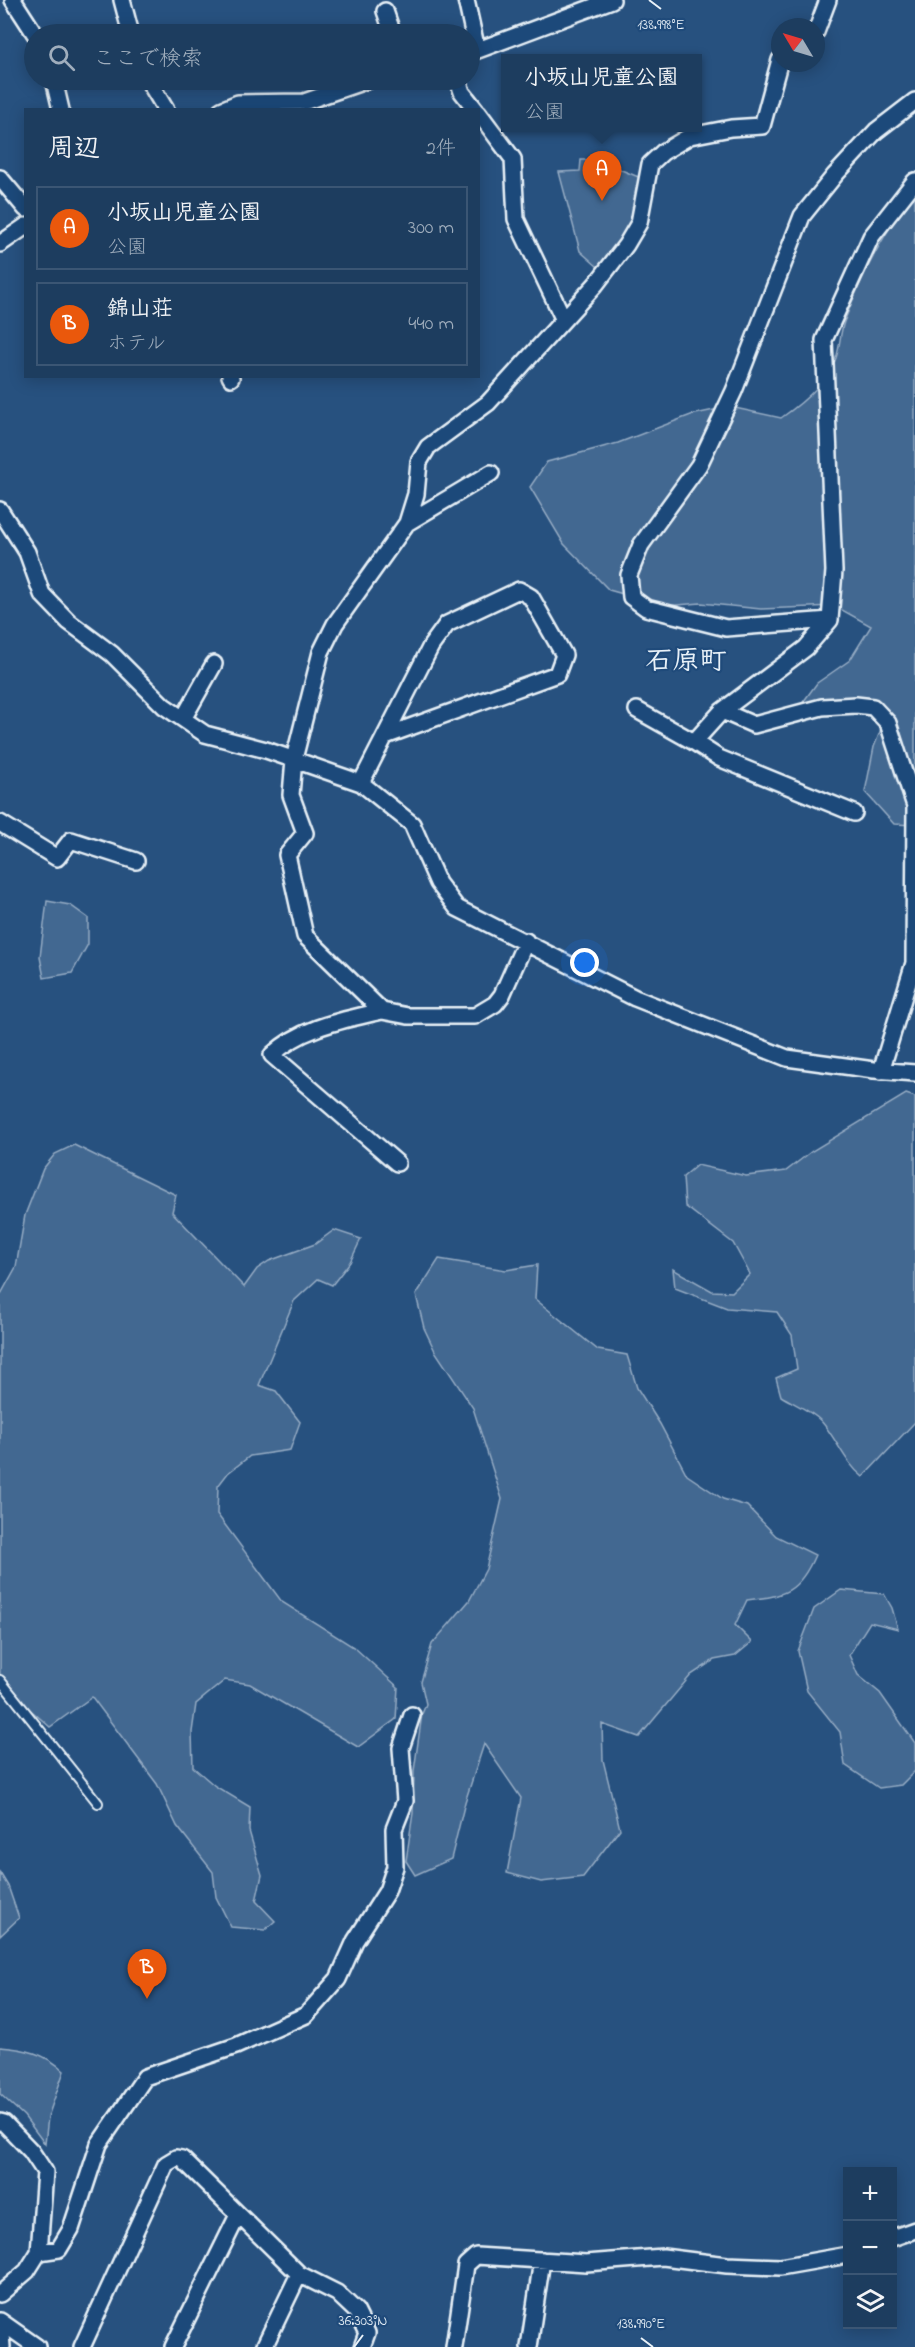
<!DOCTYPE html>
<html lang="ja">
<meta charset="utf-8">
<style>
body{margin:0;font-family:"Indie Flower","Klee One",sans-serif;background:#2a4868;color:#f1f3f6}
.controls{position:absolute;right:18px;bottom:18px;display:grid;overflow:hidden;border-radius:0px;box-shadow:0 3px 15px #0003}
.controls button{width:54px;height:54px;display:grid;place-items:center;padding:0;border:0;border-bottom:2px solid #3b5674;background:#1d3d5f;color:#f1f3f6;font:30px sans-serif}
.compass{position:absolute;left:771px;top:18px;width:54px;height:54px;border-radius:50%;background:#1d3d5f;box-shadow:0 3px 15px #0003;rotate:308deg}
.you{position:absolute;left:585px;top:963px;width:21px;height:21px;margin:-15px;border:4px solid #fff;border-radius:50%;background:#1a73e8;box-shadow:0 0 0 9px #1a73e833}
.badge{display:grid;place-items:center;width:39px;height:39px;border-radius:50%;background:#ea580c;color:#fff;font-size:20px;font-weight:700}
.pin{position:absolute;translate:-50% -50px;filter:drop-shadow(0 2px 3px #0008)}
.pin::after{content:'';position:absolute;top:32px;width:21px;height:18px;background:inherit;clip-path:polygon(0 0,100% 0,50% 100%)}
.popup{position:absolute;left:501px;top:54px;width:201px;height:78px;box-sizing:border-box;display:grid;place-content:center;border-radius:0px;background:#1d3d5f;filter:drop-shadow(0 2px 4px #0005);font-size:20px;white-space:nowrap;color:#a0aebd}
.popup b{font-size:22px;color:#f1f3f6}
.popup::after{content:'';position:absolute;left:50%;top:100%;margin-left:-12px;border:12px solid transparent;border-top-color:#1d3d5f}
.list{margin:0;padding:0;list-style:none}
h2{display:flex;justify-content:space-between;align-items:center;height:78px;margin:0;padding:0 24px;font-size:26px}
h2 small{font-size:20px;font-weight:400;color:#a0aebd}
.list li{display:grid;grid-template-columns:39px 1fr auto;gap:18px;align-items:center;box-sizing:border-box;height:84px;margin:0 12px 12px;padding:0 12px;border:2px solid #3b5674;border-radius:0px}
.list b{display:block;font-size:22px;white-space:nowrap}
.list p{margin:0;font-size:20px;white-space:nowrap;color:#a0aebd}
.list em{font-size:20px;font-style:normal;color:#a0aebd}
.icon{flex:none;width:33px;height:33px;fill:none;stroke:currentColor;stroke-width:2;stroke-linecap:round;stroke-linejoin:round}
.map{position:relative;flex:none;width:915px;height:2347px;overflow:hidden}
.search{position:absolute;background:#1d3d5f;box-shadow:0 3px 15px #0003;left:24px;top:24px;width:456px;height:66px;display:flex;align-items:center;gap:15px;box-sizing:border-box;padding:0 21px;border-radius:33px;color:#a0aebd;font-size:22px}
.panel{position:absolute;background:#1d3d5f;box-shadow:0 3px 15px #0003;left:24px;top:108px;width:456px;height:270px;border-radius:0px}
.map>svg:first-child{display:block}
</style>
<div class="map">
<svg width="915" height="2347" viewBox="0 0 915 2347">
<rect width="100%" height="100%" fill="#27517f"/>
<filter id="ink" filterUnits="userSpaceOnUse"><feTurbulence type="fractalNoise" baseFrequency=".0167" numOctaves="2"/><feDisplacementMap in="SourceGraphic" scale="12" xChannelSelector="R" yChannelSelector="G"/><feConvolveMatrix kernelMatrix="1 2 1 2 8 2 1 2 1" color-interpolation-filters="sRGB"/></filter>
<g filter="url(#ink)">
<path fill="#436891" stroke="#96acc4" stroke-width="1.5" d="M581,160H597L641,178L634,223L598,267L580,251L559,172L580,171Z
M915,194V825L894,824L865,792L874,747L883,724L844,702L801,705L817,683L850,660L871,626L835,606L761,609L701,603L665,606L609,590L564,544L530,487L547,462L618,443L691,415L714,410L735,408L781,418C801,404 828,382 836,358C840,347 840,333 844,322C861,278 884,229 915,194Z
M47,901L70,905L88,918V944L72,973L44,978L40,957Z
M906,1094L915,1097V1422L863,1477C844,1462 837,1439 821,1421C811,1411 794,1404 781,1396L776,1378L797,1369L792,1335L777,1312L727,1308L675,1288L673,1269L712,1291L732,1292L750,1274L733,1243L685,1206L683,1177L697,1165L746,1176L786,1171L812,1151Z
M74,1145L176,1195L172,1212L244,1287L257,1269L269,1261L315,1244L334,1230L361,1239L350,1262L332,1285L318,1279L294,1301L259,1385L276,1391L300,1422L290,1450L250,1456L228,1473L218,1486L217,1514L282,1602L355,1648L398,1687L396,1719L358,1747L250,1684L225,1680L196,1704L192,1732L193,1767L215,1786L250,1807L249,1831L262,1875L256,1901L275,1921L265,1930L231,1927L216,1897L213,1872L177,1826L157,1784L92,1697L50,1727L0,1683V1296L16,1267L25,1215L43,1169L55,1154Z
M439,1259L506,1270L537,1265L535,1299L598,1350L627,1355L637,1388L660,1424L687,1475L723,1499L747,1506L776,1536L815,1555C799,1592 785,1596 747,1600L735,1625L752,1642L735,1656L714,1660L691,1675L639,1737L602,1724L603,1760L620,1829L583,1877L541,1882L507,1873L521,1798L484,1744L465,1802L451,1859L415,1875L406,1861L413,1813L414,1771L422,1714L426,1704L421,1682L432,1644L469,1601L486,1569L502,1499L473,1408L435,1351L424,1328L416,1295Z
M841,1590L884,1594L892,1608L898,1629L870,1622L849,1655L858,1675L880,1693L915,1743V1771L901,1785L879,1788L845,1765L840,1732L807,1691L798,1651L814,1609Z
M0,1873L8,1886L19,1918L0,1936Z
M0,2047C25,2049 45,2053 64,2071L48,2117L45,2144L24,2116L0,2094Z"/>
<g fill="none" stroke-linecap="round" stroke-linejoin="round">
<g stroke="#e8f1f8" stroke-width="12">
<path id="service" d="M0,1680L98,1803"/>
</g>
<g stroke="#e8f1f8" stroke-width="20">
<path id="minor" d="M13,0L35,34
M122,0L131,34
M466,0L477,50
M385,11L393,34
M816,32L828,0
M470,53L612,0
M54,80L61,110
M148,80L166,110
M458,80L462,92L476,110
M221,110L238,103L304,102L368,80
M478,112L513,159L516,219L563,318
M0,178L26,209
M0,244L26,226
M230,376L231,378
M0,510L27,552L42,594L69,622L112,654L164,706L205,734L266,750L361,783L412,824L438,883L457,908L635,998L787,1058L874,1070L915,1073
M407,523L491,473
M830,620L726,628L646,608L631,597L629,575L641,545L699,465L734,391L802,216L835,175L876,131L915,101
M637,710L694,742
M722,711L694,742L719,758L854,813
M183,719L214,664
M361,783L431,646L447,624L519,590L531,597L564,655L557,674L388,735
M0,823L57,858L71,840L136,861
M526,941L502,995L495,1004L475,1016H408L382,1011L305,936L287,855L305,833L291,795L294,759L321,652L335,624L407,523L416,494L419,462L428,447L488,403L596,284L626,245L639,223L650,164L663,152L690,136L731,128L762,126L780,60
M382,1011C344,1020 301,1027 272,1055L397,1163
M881,1071L914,963L915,806L888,723L873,707L856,705L822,707L754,725L722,711L806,648L830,620L834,571L824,340L871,237L915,181
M0,2122L4,2123L31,2151L45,2172L39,2252L27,2271L0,2294
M892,2238L915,2230
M39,2252L59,2249L71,2229L99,2144L145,2077L236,2046L306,2015L338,1979L355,1941L387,1891L395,1867L394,1829L405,1801L401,1748L412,1715
M0,2321L37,2347
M0,2321L2,2347
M82,2347L166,2164L176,2158L182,2159L299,2274L337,2293L356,2311L367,2333L362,2347
M173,2347L238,2215
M264,2347L299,2274
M454,2347L466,2265L476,2256L586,2263L663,2257L727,2265L780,2267L848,2255
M529,2347L542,2260"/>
</g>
<use href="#service" stroke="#1f4a7a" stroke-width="8"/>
<use href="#minor" stroke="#1f4a7a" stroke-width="15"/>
</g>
</g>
<path fill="none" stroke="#e8f1f8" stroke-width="2" d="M649,0L661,9M641,2338L653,2347M354,2347L363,2335"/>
<g text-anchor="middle" stroke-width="4.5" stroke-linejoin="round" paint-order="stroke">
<g font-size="27" font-weight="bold" fill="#e8f1f8" stroke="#1f4a7a">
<text x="686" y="669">石原町</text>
</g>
</g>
<g font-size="15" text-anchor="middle" fill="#e8f1f8" stroke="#1f4a7a" stroke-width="4.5" stroke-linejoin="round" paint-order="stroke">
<text x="661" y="29">138.998°E</text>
<text x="363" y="2325">36.303°N</text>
<text x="641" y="2328">138.990°E</text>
</g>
</svg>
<div class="controls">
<button>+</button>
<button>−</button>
<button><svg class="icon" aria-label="layers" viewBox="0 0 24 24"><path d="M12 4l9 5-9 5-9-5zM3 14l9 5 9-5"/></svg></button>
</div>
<svg class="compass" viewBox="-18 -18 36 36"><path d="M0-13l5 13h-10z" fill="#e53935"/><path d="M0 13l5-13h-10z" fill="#a0aebd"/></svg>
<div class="you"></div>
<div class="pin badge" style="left:602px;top:201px">A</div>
<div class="popup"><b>小坂山児童公園</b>公園</div>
<div class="pin badge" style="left:147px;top:1999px">B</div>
<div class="search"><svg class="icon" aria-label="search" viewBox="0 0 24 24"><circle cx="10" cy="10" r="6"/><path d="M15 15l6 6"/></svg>ここで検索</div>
<section class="panel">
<h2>周辺<small>2件</small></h2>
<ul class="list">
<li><span class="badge">A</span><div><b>小坂山児童公園</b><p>公園</p></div><em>300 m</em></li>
<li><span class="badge">B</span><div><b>錦山荘</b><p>ホテル</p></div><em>440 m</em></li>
</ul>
</section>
</div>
